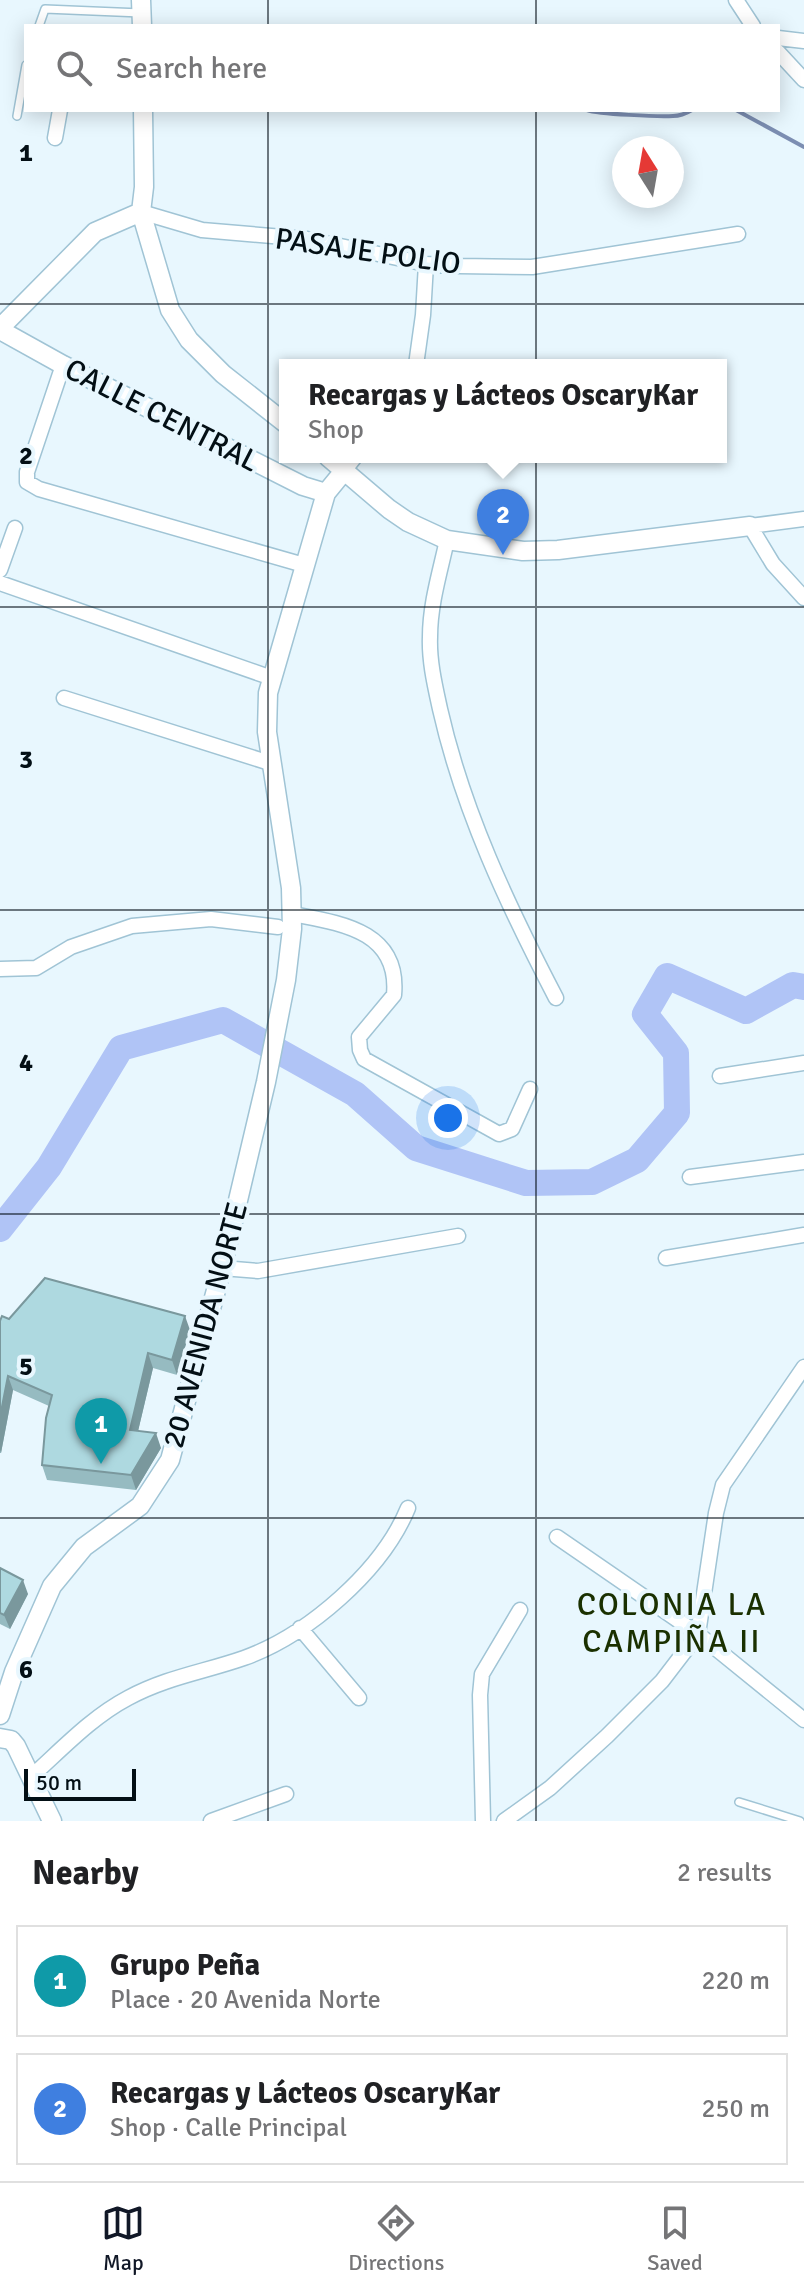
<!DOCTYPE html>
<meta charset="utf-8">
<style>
body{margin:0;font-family:Signika,sans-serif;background:#f2f2f2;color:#202124}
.compass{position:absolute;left:612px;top:136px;width:72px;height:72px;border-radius:50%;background:#fff;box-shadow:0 4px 20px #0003;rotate:349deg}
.scale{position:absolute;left:24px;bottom:20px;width:112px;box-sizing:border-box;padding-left:8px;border:4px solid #030f15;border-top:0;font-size:22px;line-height:28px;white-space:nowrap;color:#030f15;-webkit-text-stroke:6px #e8f7fe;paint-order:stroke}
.you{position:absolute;left:448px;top:1118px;width:28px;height:28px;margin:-20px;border:6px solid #fff;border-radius:50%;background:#1a73e8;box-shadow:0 0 0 12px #1a73e833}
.badge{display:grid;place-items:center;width:52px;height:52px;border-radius:50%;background:#111827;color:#fff;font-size:26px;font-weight:700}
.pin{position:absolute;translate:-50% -66px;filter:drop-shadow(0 2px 4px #0008)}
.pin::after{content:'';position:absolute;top:42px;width:28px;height:24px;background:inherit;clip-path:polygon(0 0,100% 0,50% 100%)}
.popup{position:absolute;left:279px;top:359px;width:448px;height:104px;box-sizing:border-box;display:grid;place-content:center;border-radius:0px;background:#fff;filter:drop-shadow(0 2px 6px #0005);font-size:26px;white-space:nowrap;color:#757577}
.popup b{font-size:30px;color:#202124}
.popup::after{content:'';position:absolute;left:50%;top:100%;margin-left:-16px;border:16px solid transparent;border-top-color:#fff}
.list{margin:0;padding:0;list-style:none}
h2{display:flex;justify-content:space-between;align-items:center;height:104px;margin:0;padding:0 32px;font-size:34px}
h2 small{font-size:26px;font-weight:400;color:#757577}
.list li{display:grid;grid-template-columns:52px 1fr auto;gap:24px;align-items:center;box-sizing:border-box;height:112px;margin:0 16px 16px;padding:0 16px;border:2px solid #e0e0e0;border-radius:0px}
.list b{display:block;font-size:30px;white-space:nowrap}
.list p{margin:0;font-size:26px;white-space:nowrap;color:#757577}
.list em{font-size:26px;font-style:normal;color:#757577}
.icon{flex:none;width:44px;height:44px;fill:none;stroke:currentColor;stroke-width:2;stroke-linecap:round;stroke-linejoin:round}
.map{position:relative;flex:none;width:804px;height:1821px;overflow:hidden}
.search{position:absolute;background:#fff;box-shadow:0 4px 20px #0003;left:24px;right:24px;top:24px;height:88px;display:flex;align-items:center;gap:20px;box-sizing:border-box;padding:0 28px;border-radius:0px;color:#757577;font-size:30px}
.sheet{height:360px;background:#fff}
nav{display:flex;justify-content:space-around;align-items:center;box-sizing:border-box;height:112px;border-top:2px solid #e0e0e0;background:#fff;font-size:22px;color:#757577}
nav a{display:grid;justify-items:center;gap:4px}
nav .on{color:#111827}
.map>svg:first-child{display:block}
</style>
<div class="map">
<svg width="804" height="1821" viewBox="0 0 804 1821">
<rect width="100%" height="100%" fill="#e8f7fe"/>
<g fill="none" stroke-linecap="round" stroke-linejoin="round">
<path stroke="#7c8eb2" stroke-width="4" d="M587,110C598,114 659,117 673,116C680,116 687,113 692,110
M736,110L804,147"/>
<path stroke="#b0c4f6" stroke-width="26" d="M0,1229L49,1167L121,1048L223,1020L355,1094L416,1148L526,1183L592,1182L637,1160L677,1113L676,1053L645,1014L667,976L746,1011L793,985L804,987"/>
<g stroke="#a0c4d5" stroke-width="10">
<path id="service" d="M39,26L45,9L141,13
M17,116L26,65
M739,1802L800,1821"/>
</g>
<g stroke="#a0c4d5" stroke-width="17">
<path id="minor" d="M736,0L753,26
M778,38L804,41
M778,52L804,80
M55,138L60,110
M141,212L202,230L307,239L426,264L459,266L532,267L738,234
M63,365L27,472V482L39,489L304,565
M416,365L423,315L426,264
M344,471L355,457
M804,519L750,526L773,564L804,598
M447,540C440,572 430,604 430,637C429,661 435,686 440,709C463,811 508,906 556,998
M0,570L15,528
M0,583L272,678
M64,698L273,764
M292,914C339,923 400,930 394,995L359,1037L360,1050L364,1059L499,1134L512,1129L530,1089
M0,969L36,968L71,947L132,926L211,919L278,927
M720,1076L804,1063
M690,1177L804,1162
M666,1258L804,1235
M222,1268L258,1271L458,1236
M557,1537L698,1634L804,1720
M300,1628L359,1698
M33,1775C63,1748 92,1717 128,1698C167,1677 204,1672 244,1658C308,1635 382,1571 408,1508
M211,1821L286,1794
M483,1821L480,1695L482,1674L520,1610
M504,1821L550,1788L607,1736L662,1681L698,1634L716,1513L723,1485L804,1367"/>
</g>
<g stroke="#a0c4d5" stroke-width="21">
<path id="tertiary" d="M141,0L142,26
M143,110L144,187L141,212L170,310L189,340L223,374L285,423
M0,328L95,232L141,212
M0,330L63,365L303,486L326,493
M328,457L389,509L408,522L447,540L523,551L558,550L750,526
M0,1715L14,1672L52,1586L84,1547L140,1506L170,1460L222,1268L266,1082L286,980L292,929L291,888L267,732L268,693L326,493L344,471
M0,1738L11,1740L16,1746L52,1821"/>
</g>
<use href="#service" stroke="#fff" stroke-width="7"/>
<use href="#minor" stroke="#fff" stroke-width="14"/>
<use href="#tertiary" stroke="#fff" stroke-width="18"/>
</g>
<path fill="#96bbc1" d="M9,1319L190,1330L177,1375L153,1368L138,1431L161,1448L136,1490L47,1480L42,1465L49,1406L13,1390L1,1453H0V1321Z
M0,1568L28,1594L10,1629L0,1624Z"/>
<path fill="#7a989d" d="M185,1316L190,1330L177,1375L172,1360Z
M148,1353L153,1368L135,1444L130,1430Z
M8,1376L13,1390L1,1453L0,1450V1417Z
M156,1433L161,1448L136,1490L131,1475Z
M23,1580L28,1594L10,1629L4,1615Z"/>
<path fill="#aed9e0" stroke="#7a989d" stroke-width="2" d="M45,1278L185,1316L172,1360L148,1353L130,1430L156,1433L131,1475L42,1465L46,1418L52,1395L8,1376L0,1417V1321L2,1316L9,1319Z
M0,1568L23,1580L4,1615L0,1613Z"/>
<path fill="none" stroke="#030f15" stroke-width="2" stroke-opacity="0.55" d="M268,0V26M536,0V26M268,110V1821M536,110V1821M0,304H804M0,607H804M0,910H804M0,1214H804M0,1518H804"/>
<g text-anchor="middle" stroke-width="8" stroke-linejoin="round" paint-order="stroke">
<g font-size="30" fill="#030f15" stroke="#e8f7fe">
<text transform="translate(368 251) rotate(8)" y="10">PASAJE POLIO</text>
<text transform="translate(162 415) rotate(27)" y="10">CALLE CENTRAL</text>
<text transform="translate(205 1325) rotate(-75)" y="10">20 AVENIDA NORTE</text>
</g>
<g font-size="32" letter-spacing="2" fill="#1a3000" stroke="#e8f7fe">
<text x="672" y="1615">COLONIA LA<tspan x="672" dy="37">CAMPIÑA II</tspan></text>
</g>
</g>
<g font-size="26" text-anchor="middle" font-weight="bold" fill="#030f15" stroke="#e8f7fe" stroke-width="8" stroke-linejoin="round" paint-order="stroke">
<text x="26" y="161">1</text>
<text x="26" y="464">2</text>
<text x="26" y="768">3</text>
<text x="26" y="1071">4</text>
<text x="26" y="1375">5</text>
<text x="26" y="1678">6</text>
</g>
</svg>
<svg class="compass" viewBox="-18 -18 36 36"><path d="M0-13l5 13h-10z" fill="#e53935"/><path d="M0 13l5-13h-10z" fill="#757577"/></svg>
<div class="scale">50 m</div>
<div class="you"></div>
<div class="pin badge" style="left:101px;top:1464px;background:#0f9aa8">1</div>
<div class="pin badge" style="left:503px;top:555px;background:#3f7fe0">2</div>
<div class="popup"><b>Recargas y Lácteos OscaryKar</b>Shop</div>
<div class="search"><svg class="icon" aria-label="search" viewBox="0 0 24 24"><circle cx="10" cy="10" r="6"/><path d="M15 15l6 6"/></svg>Search here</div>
</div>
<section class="sheet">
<h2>Nearby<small>2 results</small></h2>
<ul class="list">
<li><span class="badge" style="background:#0f9aa8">1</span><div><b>Grupo Peña</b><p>Place · 20 Avenida Norte</p></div><em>220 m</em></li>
<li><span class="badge" style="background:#3f7fe0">2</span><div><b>Recargas y Lácteos OscaryKar</b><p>Shop · Calle Principal</p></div><em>250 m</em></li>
</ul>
</section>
<nav>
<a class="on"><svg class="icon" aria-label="map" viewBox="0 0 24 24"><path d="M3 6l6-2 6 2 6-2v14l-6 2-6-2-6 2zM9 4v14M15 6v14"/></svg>Map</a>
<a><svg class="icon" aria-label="directions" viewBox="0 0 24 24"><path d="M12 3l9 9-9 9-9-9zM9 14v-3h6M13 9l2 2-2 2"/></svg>Directions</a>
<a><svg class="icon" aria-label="saved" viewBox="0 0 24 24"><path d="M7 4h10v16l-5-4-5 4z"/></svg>Saved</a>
</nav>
